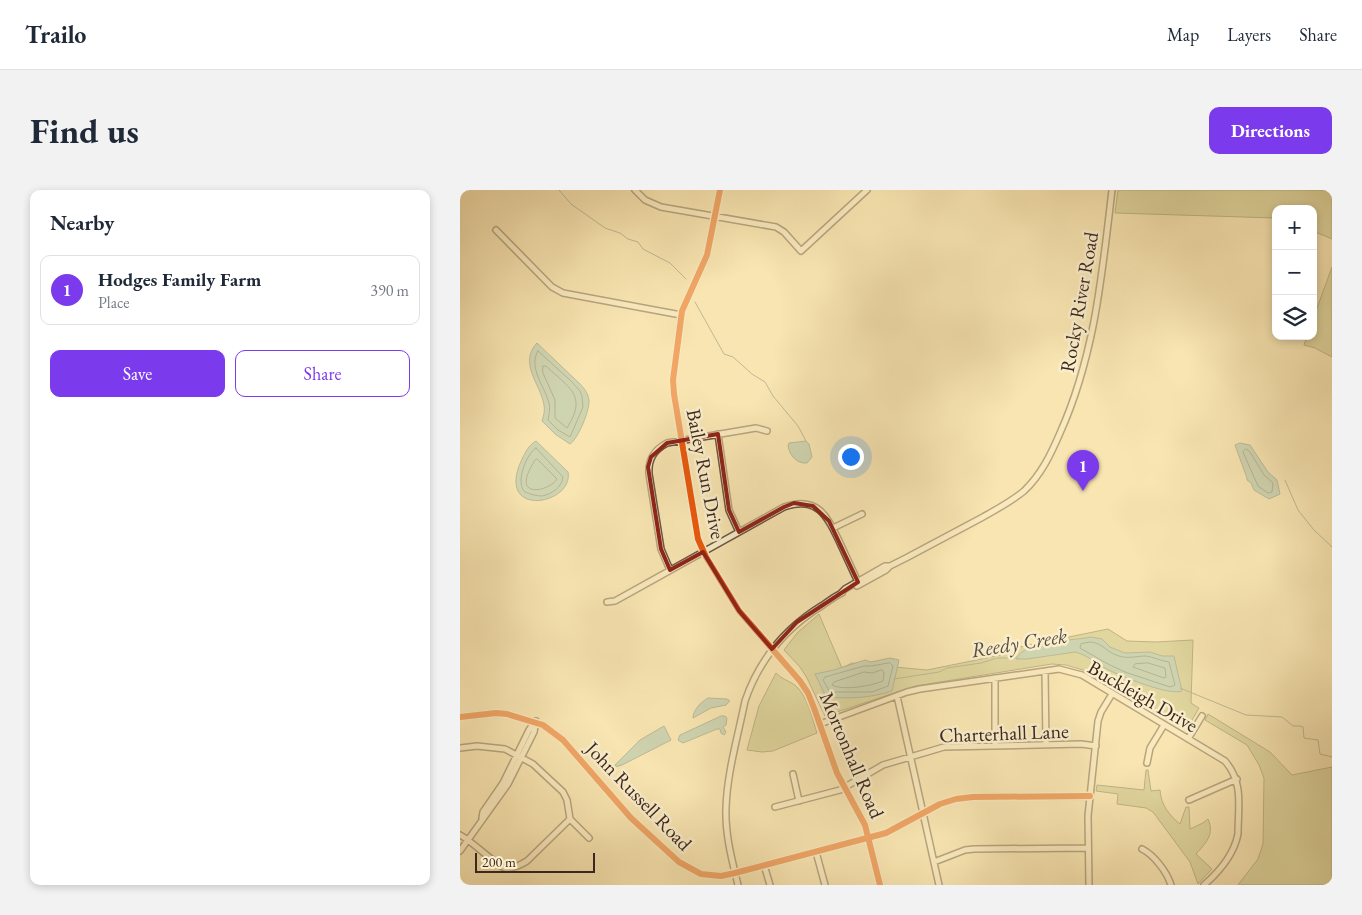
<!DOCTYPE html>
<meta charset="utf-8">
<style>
body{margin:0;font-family:"EB Garamond",serif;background:#f2f2f3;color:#1f2937}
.controls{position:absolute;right:15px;top:15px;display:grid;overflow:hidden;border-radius:10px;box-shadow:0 2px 8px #0003}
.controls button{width:45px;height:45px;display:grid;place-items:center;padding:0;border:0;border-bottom:1px solid #e0e1e3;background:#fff;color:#1f2937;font:25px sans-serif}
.scale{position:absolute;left:15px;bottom:12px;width:120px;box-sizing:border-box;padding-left:5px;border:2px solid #3c281e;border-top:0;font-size:14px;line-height:18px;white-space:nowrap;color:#3c281e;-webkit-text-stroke:4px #faeecc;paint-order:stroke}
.you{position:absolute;left:390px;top:266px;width:18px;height:18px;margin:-12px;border:4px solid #fff;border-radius:50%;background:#1a73e8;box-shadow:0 0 0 8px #1a73e833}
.badge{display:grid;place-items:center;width:32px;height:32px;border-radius:50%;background:#7c3aed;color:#fff;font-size:16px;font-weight:700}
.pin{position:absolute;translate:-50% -41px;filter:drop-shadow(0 1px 2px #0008)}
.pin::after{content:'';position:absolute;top:26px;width:18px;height:15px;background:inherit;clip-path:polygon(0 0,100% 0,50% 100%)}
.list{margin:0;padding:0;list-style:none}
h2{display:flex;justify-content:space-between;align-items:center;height:65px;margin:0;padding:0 20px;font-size:21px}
h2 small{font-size:16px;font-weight:400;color:#747a83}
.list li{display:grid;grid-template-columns:32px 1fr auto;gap:15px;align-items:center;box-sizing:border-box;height:70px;margin:0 10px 10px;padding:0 10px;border:1px solid #e0e1e3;border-radius:10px}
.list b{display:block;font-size:19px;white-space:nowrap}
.list p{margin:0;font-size:16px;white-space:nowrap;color:#747a83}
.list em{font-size:16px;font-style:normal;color:#747a83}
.actions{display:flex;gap:10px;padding:15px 20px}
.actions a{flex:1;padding:11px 0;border:1px solid #7c3aed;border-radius:10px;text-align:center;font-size:18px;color:#7c3aed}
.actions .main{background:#7c3aed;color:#fff}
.icon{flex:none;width:28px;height:28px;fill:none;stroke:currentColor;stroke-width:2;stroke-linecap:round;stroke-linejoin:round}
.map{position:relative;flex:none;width:872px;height:695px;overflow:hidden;border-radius:10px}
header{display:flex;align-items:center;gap:30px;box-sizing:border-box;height:70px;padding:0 25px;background:#fff;border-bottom:1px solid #e0e1e3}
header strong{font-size:24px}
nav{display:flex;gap:28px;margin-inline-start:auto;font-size:18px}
.intro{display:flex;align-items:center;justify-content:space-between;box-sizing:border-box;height:120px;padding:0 30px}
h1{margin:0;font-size:35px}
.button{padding:12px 22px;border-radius:10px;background:#7c3aed;color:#fff;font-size:18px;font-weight:700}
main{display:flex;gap:30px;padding:0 30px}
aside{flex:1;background:#fff;border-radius:10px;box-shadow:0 2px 8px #0003}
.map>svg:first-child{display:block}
</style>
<header>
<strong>Trailo</strong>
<nav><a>Map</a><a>Layers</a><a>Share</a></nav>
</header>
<div class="intro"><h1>Find us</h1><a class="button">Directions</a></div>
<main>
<aside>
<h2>Nearby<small></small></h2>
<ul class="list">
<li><span class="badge">1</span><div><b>Hodges Family Farm</b><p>Place</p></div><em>390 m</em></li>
</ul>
<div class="actions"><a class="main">Save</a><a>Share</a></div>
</aside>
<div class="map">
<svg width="872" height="695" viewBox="0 0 872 695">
<rect width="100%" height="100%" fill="#f8e5b1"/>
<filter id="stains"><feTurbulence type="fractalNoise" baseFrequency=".004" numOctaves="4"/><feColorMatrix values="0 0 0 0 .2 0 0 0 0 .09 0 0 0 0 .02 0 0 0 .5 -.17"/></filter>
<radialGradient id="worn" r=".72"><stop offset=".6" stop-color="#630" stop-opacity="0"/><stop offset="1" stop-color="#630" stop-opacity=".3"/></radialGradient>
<path fill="#c3c388" stroke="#807653" d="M658,0H872V49L853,41V19H816V28L655,23Z
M872,77V167L855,158L844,155L847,146H853V129Z
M359,424L382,478L392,473L467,480L541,465L540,461L648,439L667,451L696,452L733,450L731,513L739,518L728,537L723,538L623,480L606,475L592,474L455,496L365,526L347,488L340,477L324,460L337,443Z
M316,483C321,489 330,491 336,496C348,507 352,528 357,543L313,561L302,562L287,560L299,516Z
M748,524L810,562L832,585L872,577V695H778L798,669L803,654L804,588L799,575L787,555L745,530Z
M686,580H688L691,601L700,600C701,615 709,625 720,634L726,617H729L730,639L743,633L748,629C755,644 746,653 736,664L752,679L738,694L730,672L693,622L686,618L657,614L658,604L636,601L637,595L684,600Z"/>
<path fill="#9dbfb0" stroke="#768376" d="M77,153L119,193C124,198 128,203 129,210C130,220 118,249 110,254L95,244L82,231C84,225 85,220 84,215C81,195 58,173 77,153Z
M76,251L108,282C114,314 40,328 59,276C63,267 67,256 76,251Z
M346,251L349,254L352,267L347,273C337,274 330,266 328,256L329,253Z
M780,253L790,255L808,282L817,290L820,304L809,309L794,300L791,293L787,290V288L775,255Z
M631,447L642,449L650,457L665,463L690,462L702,466H714L722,501C709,506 660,486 647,479C636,473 627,465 615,462L567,469H556C565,450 613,451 631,447Z
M430,468L439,470L432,501C410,508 389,509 366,507L355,484L374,480L405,470L411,472Z
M248,508L267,509L270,511L266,515L251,518L233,528C233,520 241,512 248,508Z
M261,526H265L267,528L266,535L263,537L266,542L264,545L261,543L260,539H257L223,553L218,550L220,545Z
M204,536L211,550L162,575L155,577V575L180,550Z"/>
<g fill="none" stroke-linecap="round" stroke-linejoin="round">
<path stroke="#6c7467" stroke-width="1" d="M78,161L111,191L120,201L122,206L123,217L110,247L98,240L88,230C89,224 91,217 88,210C84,196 68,177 78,161Z
M83,176H86C109,198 128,205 107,238L95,228V210L83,183Z
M76,258L103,287C102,297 92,304 82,306C76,306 70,304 65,302C55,293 66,264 76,258Z
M786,259L790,262L804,285L813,293L812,302L808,303L798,296L783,262Z
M77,269L97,289C93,296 75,304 68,297C62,291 72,275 75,270Z
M631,452C643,453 647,463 659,466C668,469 677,466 686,466C694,467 701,471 709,472L715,495L710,497L665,482L648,474L620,458L621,454Z
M430,473L433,476L428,496L412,502H370L363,490L365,487L404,476H411Z
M688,473L705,478L706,487L704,488L673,477L675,474Z
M422,480L424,483L423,491C411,496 383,501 372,495L374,492L404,482L412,483Z"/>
<path stroke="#768376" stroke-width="1" d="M99,0L111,14L145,38L160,43L168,49L178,52L183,59L210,73L226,89
M235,112L264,164L273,167L292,184L305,192L313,206L338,236L346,251
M825,290L838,320L854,340L872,357
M434,489L479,482L487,478L521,473L537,468H557
M720,498L786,525L822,527L833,536H840L843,537L844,548L858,550L860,564L872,567"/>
<g stroke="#6b5743" stroke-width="8">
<path id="minor" d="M175,0L185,10L201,17L316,37L324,42L341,61L407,0
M260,0L247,65L222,121L213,190L214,204L238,349L246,367L279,421L340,491L348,503L354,518L377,583L405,635L420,695
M36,40L92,97L103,103L221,125
M258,244L269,320L279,342
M373,338L402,324
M210,380L201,359L189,284C188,269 194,260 207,253L296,238L307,241
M397,396L426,380L430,376
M380,404L385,399L425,376H430L446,368C472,354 497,341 523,327C537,319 552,311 564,301C581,285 591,264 600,243C635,165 642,84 652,0
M147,412L155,411L324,317C358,305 367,326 380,353C386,366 392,379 398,392
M585,481L586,555
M535,488V555
M437,506L479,695
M0,527L36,523L47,524L83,535L103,550L171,628L219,672L241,684L261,686L275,683L426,643L480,614L496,609L513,607L630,606
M360,534L447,502L460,499L599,479L622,485L765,571C784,593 778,617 778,644C774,664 759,682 744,695
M728,549L742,526
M0,558L17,556L45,559L73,574L103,602L107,610L110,629L129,648
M687,573L690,558L704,535
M333,584L339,611
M729,610L777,589
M315,617L380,600L423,575L484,557L621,554L636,556
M22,628L23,622L43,593L69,540L74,533
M0,645C12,651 37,676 45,678C53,679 60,675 67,671L110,629
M682,659C694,665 707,682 711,695
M0,661L48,594L74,542L76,531
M356,662L365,695
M474,672L505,660L514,659L628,658
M304,675L310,695
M278,695C272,670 265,645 266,618C267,583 278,546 285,511C299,470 325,438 363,415C369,411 375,406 382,403
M629,695L628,626L638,531L641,522L652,504"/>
</g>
<use href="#minor" stroke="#faeecc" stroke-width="5"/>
<g stroke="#faeecc" stroke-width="9">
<path id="cycleway" d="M260,0L247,65L222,121L213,190L214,204L238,349L246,367L279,421L340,491L348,503L354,518L377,583L405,635L420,695
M0,527L36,523L47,524L83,535L103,550L171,628L219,672L241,684L261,686L275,683L426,643L480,614L496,609L513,607L630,606"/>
</g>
<use href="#cycleway" stroke="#e8590c" stroke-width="6"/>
</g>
<path d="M0 0H872V695H0ZM258,244L269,320L279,342L324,317L334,313L353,316L369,331L398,392L337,432L312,459L279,421L243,362L210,380L201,359L188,277L191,267L207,253Z" fill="#f8e5b1" fill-opacity=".55" fill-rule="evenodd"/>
<path fill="none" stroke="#8f2418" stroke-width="4" stroke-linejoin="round" d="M258,244L269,320L279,342L324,317L334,313L353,316L369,331L398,392L337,432L312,459L279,421L243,362L210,380L201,359L188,277L191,267L207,253Z"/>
<g text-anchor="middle" stroke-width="5" stroke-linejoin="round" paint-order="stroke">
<g font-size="20" fill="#3c281e" stroke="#faeecc">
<text transform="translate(619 112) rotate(-80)" y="7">Rocky River Road</text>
<text transform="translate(246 284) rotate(79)" y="7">Bailey Run Drive</text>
<text transform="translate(683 506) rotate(30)" y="7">Buckleigh Drive</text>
<text transform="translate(544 543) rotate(-2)" y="7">Charterhall Lane</text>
<text transform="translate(392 565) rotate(67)" y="7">Mortonhall Road</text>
<text transform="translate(179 606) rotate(46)" y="7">John Russell Road</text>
</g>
<g font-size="21" font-style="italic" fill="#544e42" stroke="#faeecc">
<text transform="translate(559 453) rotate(-9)" y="7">Reedy Creek</text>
</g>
</g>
<rect width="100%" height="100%" filter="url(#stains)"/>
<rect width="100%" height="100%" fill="url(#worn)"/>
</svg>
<div class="controls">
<button>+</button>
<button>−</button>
<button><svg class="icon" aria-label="layers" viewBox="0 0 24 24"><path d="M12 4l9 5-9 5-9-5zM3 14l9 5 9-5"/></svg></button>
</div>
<div class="scale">200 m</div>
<div class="you"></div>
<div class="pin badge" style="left:623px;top:301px">1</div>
</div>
</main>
